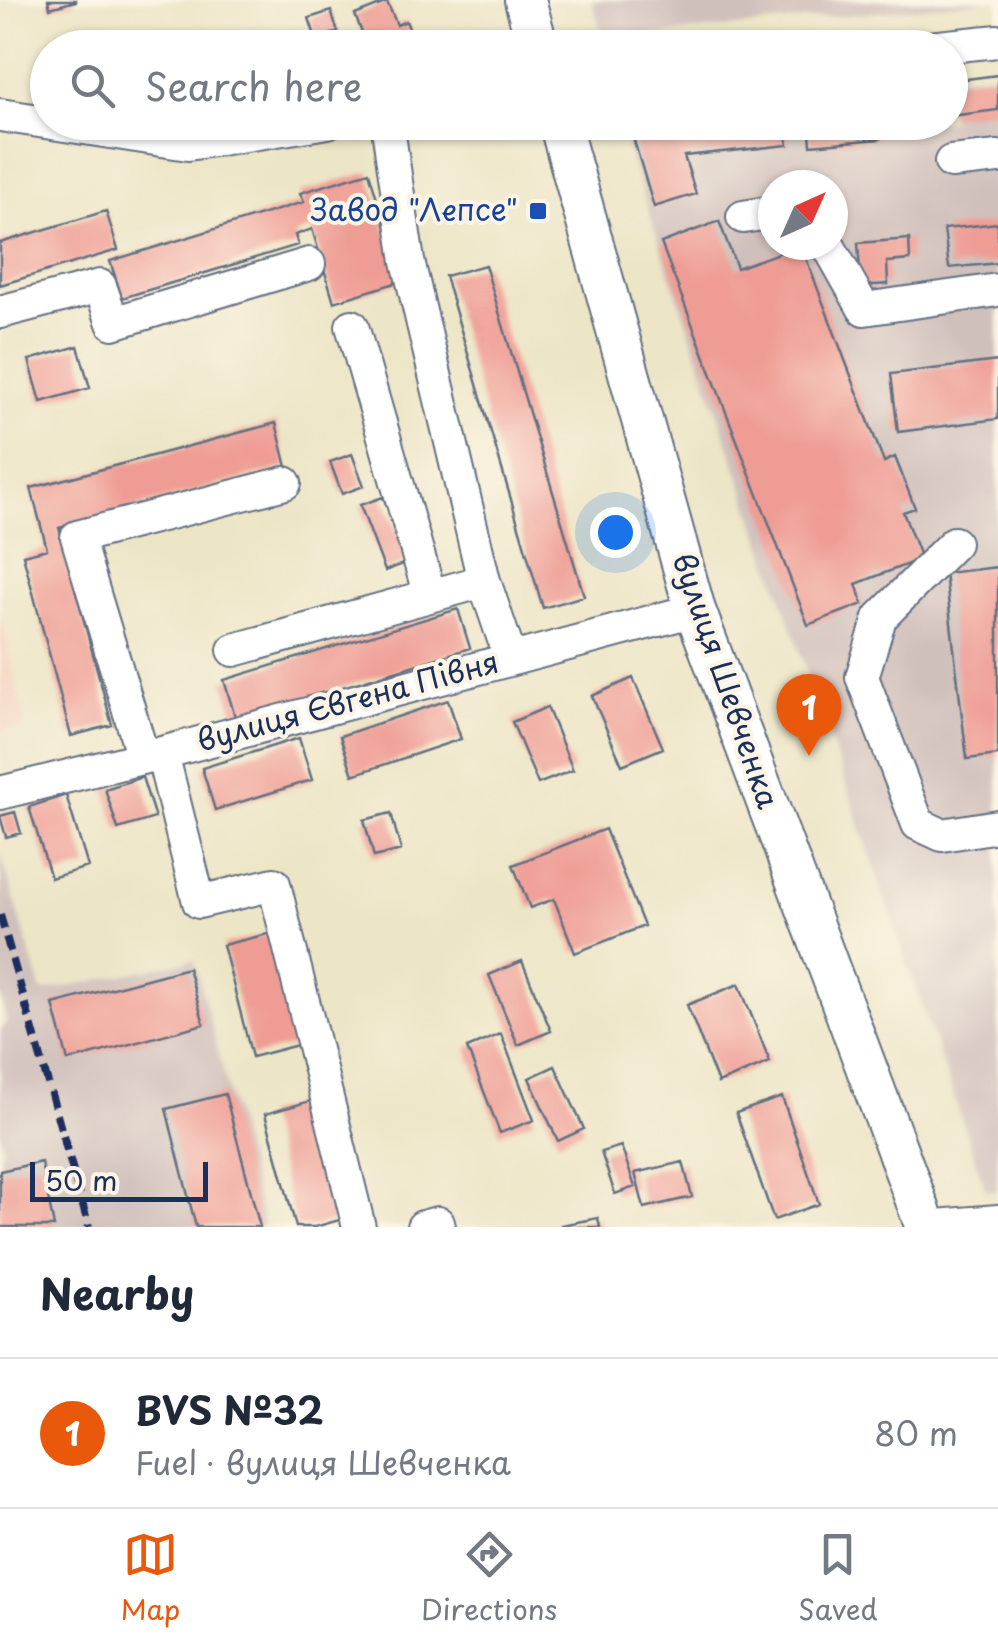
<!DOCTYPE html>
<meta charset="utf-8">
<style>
body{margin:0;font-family:"Playpen Sans",sans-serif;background:#f6f6f7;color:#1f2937}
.compass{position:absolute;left:758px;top:170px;width:90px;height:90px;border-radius:50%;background:#fff;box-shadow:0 2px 8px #0004;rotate:45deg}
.scale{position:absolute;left:30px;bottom:25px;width:178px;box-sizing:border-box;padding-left:10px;border:5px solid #1b2f5e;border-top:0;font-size:28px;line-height:35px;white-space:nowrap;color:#1b2f5e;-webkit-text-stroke:8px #fcf5e5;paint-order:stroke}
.you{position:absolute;left:615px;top:532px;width:35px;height:35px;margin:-25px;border:8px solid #fff;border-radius:50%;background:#1a73e8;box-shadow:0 0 0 15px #1a73e833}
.badge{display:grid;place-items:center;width:65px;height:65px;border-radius:50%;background:#ea580c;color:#fff;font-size:32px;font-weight:700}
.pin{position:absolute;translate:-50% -82px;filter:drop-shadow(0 2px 5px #0008)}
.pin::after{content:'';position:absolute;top:52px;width:35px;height:30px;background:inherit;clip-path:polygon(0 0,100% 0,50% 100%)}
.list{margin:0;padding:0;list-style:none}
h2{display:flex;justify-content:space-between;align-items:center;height:130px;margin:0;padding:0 40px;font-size:42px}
h2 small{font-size:32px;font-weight:400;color:#747a83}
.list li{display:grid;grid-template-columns:65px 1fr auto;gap:30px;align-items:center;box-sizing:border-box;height:150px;padding:0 40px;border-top:2px solid #e0e1e3}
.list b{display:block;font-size:38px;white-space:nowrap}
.list p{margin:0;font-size:32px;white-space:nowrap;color:#747a83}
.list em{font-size:32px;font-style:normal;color:#747a83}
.icon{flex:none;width:55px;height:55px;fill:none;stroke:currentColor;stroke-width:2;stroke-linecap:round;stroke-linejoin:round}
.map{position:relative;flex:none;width:998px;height:1227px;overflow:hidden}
.search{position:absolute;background:#fff;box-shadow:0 2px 8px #0004;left:30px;right:30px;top:30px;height:110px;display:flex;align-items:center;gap:25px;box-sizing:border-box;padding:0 35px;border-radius:55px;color:#747a83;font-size:38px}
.sheet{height:280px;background:#fff}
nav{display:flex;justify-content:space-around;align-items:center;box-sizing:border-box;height:140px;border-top:2px solid #e0e1e3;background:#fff;font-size:28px;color:#747a83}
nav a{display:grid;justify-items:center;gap:5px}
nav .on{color:#ea580c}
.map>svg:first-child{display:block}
</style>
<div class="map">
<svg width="998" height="1227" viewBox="0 0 998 1227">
<rect width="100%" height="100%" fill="#fcf5e5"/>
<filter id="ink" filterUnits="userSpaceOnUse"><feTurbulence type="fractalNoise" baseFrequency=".01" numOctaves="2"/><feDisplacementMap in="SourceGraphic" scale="20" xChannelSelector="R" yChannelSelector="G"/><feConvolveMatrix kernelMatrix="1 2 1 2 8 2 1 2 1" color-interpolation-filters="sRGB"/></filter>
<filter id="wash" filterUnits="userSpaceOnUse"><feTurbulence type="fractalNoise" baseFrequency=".0048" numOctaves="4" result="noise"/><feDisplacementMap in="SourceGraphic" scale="40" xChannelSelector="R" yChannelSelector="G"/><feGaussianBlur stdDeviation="2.25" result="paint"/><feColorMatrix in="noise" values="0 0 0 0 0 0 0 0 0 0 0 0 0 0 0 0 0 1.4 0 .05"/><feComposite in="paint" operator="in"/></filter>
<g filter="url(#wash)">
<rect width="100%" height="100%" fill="#ece5c6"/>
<path fill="#f4d3c0" d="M0,607L25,725L0,732Z"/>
<path fill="#d0c0bc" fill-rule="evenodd" d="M592,0H992L603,41Z
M998,73V1191H986L618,123L950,122L951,78ZM773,185H833V245H773Z
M0,851L42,992L194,960L264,1227H0V1151L4,1149L0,1134V1030L7,1022L0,993Z"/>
<g id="blocks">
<path fill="#ef9d94" d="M48,0H76V1L50,8Z
M387,2L397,25L406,21L417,48H368L355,15Z
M331,11L338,32L316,39L309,18Z
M998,75V110L950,116V81Z
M637,122H786L788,145L684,156L696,194L654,207L632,134Z
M809,122H878L880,139L811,145Z
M369,172L402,281L334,302L312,229L295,235L298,245L122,298L110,261L304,202L300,193Z
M106,211L118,250L0,285V243Z
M719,221L737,268L801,245L884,462L895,457L915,508L903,512L921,559L856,584L863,604L808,625L661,243Z
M998,223V263L949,268L944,229Z
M909,239L910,260L887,262L888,284L861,286L858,243Z
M485,265L584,596L543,608L445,276Z
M78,346L90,388L41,402L29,360Z
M998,361V419L898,432L891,374Z
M276,423L287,467L59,528L112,725L71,736L23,555L47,549L31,488Z
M352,454L364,486L342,494L330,462Z
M383,497L411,561L385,571L360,505Z
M998,567V755L967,759L945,573Z
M458,609L470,648L236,720L224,680Z
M633,678L663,748L622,765L592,696Z
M448,700L461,739L353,775L340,736Z
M547,707L573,770L538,784L512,722Z
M299,738L312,780L215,810L202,768Z
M142,777L155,818L118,829L105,789Z
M66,795L88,867L51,878L29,807Z
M15,812L21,833L6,837L0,816Z
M391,813L401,850L374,857L364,820Z
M605,829L644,926L575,953L554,899L530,908L513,865Z
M276,932L305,1043L252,1057L223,945Z
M522,961L551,1031L518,1045L489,975Z
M188,968L204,1024L68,1061L53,1004Z
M739,984L770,1062L718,1083L687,1005Z
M501,1034L534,1120L500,1133L467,1048Z
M555,1066L584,1129L558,1141L529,1078Z
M225,1094L260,1227H196L166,1109Z
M782,1097L819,1204L774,1220L736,1113Z
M317,1099L350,1217L315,1227H296L265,1114Z
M621,1146L635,1187L615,1194L601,1152Z
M41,1162L54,1227H0V1171Z
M683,1162L692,1197L644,1208L635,1173Z
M598,1218L600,1227H561V1225Z"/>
</g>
</g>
<g filter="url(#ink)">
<use href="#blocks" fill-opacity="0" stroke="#646f82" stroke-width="2.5"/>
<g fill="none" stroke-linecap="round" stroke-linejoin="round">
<g stroke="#646f82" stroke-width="36">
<path id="minor" d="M928,48L998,41
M0,115L188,144L328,122
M387,122L408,261L484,581L510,657
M951,162L998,157
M743,217L773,212
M828,245L864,309L998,290
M0,312L100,286L113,323L309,264
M352,326L430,596
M954,543L880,618L862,677L918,824L942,835L998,826
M234,650L484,581
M162,753L199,902L274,884L359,1227
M143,757L77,537L285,483
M0,793L162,753L695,610
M423,1227L438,1223L439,1227
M923,1227L998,1221"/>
</g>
<g stroke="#646f82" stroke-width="44">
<path id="major" d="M525,0L538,48
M559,122L695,610L926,1227"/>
</g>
<use href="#minor" stroke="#fff" stroke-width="32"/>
<use href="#major" stroke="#fff" stroke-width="40"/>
<path stroke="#1b2f5e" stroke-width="8" stroke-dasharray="15 8" stroke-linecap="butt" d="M0,915L89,1227"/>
</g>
</g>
<rect fill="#1a4fb4" stroke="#fcf5e5" stroke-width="4" x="528" y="201" width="20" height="20" rx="5"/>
<g text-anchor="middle" stroke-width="8" stroke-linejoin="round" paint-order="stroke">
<g font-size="30" fill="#164399" stroke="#fcf5e5" text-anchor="end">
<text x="518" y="221">Завод "Лепсе"</text>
</g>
<g font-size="30" fill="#1b2f5e" stroke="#fcf5e5">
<text transform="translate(725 681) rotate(71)" y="10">вулиця Шевченка</text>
<text transform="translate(348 702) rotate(-15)" y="10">вулиця Євгена Півня</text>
</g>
</g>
</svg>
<svg class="compass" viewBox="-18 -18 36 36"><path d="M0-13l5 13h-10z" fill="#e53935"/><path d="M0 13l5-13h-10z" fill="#747a83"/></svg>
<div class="scale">50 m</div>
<div class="you"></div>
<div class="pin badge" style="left:809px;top:756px">1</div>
<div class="search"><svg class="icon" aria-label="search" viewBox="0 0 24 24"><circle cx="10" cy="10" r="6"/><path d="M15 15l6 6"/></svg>Search here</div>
</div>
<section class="sheet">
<h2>Nearby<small></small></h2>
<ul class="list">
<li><span class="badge">1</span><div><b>BVS №32</b><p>Fuel · вулиця Шевченка</p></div><em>80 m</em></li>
</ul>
</section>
<nav>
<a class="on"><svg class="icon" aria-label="map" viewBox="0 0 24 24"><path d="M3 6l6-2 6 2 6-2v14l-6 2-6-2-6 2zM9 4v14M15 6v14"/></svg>Map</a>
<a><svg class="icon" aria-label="directions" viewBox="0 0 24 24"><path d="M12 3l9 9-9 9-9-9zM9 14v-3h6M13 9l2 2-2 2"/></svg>Directions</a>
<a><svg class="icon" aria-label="saved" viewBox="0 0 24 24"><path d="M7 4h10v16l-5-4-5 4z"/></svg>Saved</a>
</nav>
